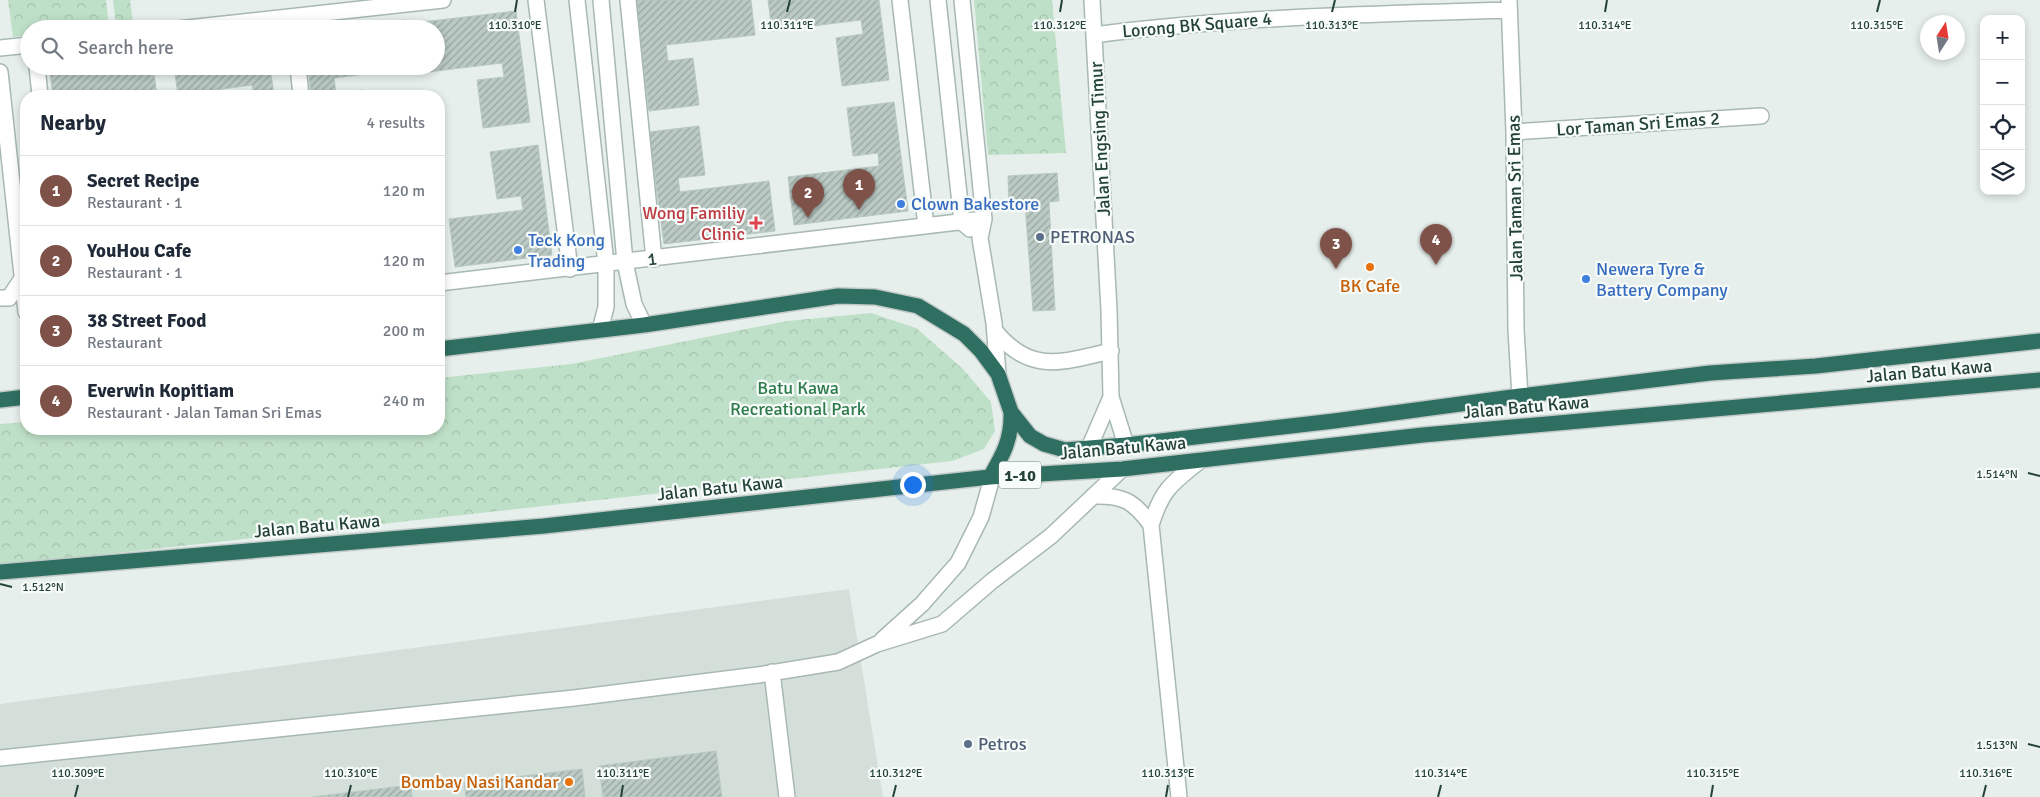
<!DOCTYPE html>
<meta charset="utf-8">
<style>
body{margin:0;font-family:Signika,sans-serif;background:#f2f2f3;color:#1f2937}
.controls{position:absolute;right:15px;top:15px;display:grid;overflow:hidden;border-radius:10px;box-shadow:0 2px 8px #0003}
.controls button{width:45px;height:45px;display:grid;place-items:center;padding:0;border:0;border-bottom:1px solid #e0e1e3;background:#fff;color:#1f2937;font:25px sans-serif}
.compass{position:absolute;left:1920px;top:15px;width:45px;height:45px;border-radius:50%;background:#fff;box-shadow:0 2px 8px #0003;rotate:12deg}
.you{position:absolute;left:912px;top:484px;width:18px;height:18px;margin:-12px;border:4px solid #fff;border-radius:50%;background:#1a73e8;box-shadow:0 0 0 8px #1a73e833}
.badge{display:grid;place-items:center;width:32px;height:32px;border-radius:50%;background:#7f5249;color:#fff;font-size:16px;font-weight:700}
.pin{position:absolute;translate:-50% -41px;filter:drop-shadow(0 1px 2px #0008)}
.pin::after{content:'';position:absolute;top:26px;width:18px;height:15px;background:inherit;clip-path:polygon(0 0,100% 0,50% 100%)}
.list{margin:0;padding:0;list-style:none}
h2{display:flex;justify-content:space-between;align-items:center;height:65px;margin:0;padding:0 20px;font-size:21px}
h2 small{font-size:16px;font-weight:400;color:#747a83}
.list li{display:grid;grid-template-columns:32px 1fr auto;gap:15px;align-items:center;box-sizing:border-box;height:70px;padding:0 20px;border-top:1px solid #e0e1e3}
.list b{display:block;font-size:19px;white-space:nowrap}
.list p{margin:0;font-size:16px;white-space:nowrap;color:#747a83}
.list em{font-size:16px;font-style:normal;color:#747a83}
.icon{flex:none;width:28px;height:28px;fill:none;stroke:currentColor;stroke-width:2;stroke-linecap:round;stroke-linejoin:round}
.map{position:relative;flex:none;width:2040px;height:797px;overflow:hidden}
.search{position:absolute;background:#fff;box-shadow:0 2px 8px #0003;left:20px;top:20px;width:425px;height:55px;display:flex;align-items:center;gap:12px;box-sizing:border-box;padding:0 18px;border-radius:28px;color:#747a83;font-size:19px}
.panel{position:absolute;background:#fff;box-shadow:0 2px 8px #0003;left:20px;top:90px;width:425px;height:345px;border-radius:20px}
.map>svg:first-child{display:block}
</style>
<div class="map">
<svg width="2040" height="797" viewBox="0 0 2040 797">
<defs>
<pattern id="park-crowns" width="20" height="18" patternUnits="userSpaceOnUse" patternTransform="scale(1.25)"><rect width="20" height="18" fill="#bfe0c8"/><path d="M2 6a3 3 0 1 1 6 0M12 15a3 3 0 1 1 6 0" fill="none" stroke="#a4c1ad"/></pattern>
<pattern id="building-hatch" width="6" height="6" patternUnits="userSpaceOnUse" patternTransform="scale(1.25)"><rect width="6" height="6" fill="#bbcac4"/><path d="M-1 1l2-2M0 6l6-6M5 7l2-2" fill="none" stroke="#98a6a0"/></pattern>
</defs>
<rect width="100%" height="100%" fill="#e6efeb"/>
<path fill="#d4dfda" d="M849,589L883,797H0V704Z"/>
<path fill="url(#park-crowns)" d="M8,0H106L109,26L84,29H29V35L13,37Z
M113,0H130L133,22L116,24Z
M974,0H1052L1066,153L988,155Z
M871,313L916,328L963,369L991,402L995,431L984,449L952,461L0,566V424L26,422V429H439V378L571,364L787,321Z"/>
<path fill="url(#building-hatch)" stroke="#b8c9c2" d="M635,0H751L755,35L666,45L668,61L693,58L699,105L649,111Z
M768,0H879L889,80L842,86L836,38L863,34L861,20L772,31Z
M516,11L530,122L483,128L477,80L504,77L502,63L428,72L427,66H436V29H422V22Z
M406,20L407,29H336Z
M49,66H153L157,96H53Z
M174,66H270L274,96H254L252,85L178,95Z
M308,66H412V68L334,78L336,93L362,90V96H311Z
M894,102L908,211L794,225L788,177L879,166L878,153L853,156L847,108Z
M699,126L705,175L678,178L680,192L769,181L775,231L664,244L649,132Z
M538,145L552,255L455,267L449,219L523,210L521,196L497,199L490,152Z
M1057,173L1059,201L1049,202L1055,310L1033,311L1025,204L1009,205L1008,176Z
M716,751L722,797H603L599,766Z
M582,769L585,797H466L464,783Z
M411,785L412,797H312Z"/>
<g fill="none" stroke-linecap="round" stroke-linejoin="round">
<g stroke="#a8b8b2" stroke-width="18">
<path id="minor" d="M536,0L570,269
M577,0L606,264V307L600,330
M601,0L625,262L634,304L644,325
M628,0L654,259
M900,0L926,226
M938,0L962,222L970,229
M962,0L984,219L980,238L994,323L998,374
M1092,0L1109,310L1111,397L1126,445
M1509,0L1514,132L1516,330L1520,396
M178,29L443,0
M1094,35C1232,17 1371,14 1509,10
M0,48L29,45
M37,66L40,96
M298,66L301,96
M0,72L26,312
M1514,132L1761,116
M439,283L984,219
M0,298H9L23,277
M995,331C1031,375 1062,362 1111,351
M1089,448L1111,397
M1093,496C1123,495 1134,501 1151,525
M882,640L922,604L958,563L981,517L990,485V477
M772,672L787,797
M0,758L574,698L758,675L838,662L877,644L942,624L992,581L1051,536L1122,469
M1179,797L1151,525C1162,489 1172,483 1201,460"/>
</g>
<g stroke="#c2cac8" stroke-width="18">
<path id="highway" d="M439,349L644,325L838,296L875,297L918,306L964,334L981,351L998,374L1011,412L1030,436L1044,444L1065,450L1126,445L1334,421L1520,396L1710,373L1816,366L2040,341
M0,400L26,397
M990,477C1003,455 1012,439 1011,412
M0,572L544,526L990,477L1122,469L1423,435L2040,380"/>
</g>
<use href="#minor" stroke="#fff" stroke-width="15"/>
<use href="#highway" stroke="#2f6f62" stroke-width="15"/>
</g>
<path fill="none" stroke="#24423a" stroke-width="2" d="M515,12L517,0M787,12L790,0M1060,12L1062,0M1332,12L1335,0M1605,12L1607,0M1877,12L1880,0M2028,473L2040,476M0,584L12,587M2028,744L2040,747M75,797L78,785M348,797L351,785M621,797L623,785M893,797L896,785M1166,797L1168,785M1438,797L1441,785M1711,797L1713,785M1983,797L1986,785"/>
<g fill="#3f7fe0" stroke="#f7fbf9" stroke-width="2">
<circle cx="901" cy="204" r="5"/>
<circle cx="518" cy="250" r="5"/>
<circle cx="1586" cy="279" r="5"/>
</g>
<path fill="#e0444e" stroke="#f7fbf9" stroke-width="2" d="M753.5 215.5h5v5h5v5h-5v5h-5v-5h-5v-5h5z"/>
<g fill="#5c6f8a" stroke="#f7fbf9" stroke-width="2">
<circle cx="1040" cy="237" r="5"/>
<circle cx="968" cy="744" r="5"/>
</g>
<g fill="#e8710a" stroke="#f7fbf9" stroke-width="2">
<circle cx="1370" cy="267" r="5"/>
<circle cx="569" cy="782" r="5"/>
</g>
<g text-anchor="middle" stroke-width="4.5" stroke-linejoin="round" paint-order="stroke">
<rect fill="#f7fbf9" stroke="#637a73" stroke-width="1" x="999" y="461.5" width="42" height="27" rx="4"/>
<g font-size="16" font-weight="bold" fill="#24423a">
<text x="1020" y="481">1-10</text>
</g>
<g font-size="18" fill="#24423a" stroke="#f7fbf9">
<text transform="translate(1197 25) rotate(-5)" y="6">Lorong BK Square 4</text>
<text transform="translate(1638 124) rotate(-4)" y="6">Lor Taman Sri Emas 2</text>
<text transform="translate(1100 139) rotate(-93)" y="6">Jalan Engsing Timur</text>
<text transform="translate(1515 198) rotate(-91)" y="6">Jalan Taman Sri Emas</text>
<text transform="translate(652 259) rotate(-7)" y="6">1</text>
<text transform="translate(1929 371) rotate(-5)" y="6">Jalan Batu Kawa</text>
<text transform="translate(1526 407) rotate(-5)" y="6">Jalan Batu Kawa</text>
<text transform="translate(1123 448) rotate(-5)" y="6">Jalan Batu Kawa</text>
<text transform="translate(720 488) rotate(-6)" y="6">Jalan Batu Kawa</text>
<text transform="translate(317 526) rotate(-5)" y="6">Jalan Batu Kawa</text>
</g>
<g font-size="18" fill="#366cbe" stroke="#f7fbf9" text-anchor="start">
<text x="911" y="210">Clown Bakestore</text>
<text x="528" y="246">Teck Kong<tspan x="528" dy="21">Trading</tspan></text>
<text x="1596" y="275">Newera Tyre &amp;<tspan x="1596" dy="21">Battery Company</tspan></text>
</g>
<g font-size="18" fill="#be3a42" stroke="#f7fbf9" text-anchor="end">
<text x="745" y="219">Wong Familiy<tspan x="745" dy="21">Clinic</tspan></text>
</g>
<g font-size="18" fill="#4e5e75" stroke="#f7fbf9" text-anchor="start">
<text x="1050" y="243">PETRONAS</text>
<text x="978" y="750">Petros</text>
</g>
<g font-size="18" fill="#c56008" stroke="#f7fbf9">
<text x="1370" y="292">BK Cafe</text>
<text x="559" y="788" text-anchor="end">Bombay Nasi Kandar</text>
</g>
<g font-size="18" fill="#2d7a4b" stroke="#f7fbf9">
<text x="798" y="394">Batu Kawa<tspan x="798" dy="21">Recreational Park</tspan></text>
</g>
</g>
<g font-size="12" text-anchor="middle" fill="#24423a" stroke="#f7fbf9" stroke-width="4.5" stroke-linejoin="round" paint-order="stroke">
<text x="515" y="29">110.310°E</text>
<text x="787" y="29">110.311°E</text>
<text x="1060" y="29">110.312°E</text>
<text x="1332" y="29">110.313°E</text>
<text x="1605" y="29">110.314°E</text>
<text x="1877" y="29">110.315°E</text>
<text x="1997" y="478">1.514°N</text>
<text x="43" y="591">1.512°N</text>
<text x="1997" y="749">1.513°N</text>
<text x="78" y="777">110.309°E</text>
<text x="351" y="777">110.310°E</text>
<text x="623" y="777">110.311°E</text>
<text x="896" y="777">110.312°E</text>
<text x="1168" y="777">110.313°E</text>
<text x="1441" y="777">110.314°E</text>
<text x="1713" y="777">110.315°E</text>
<text x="1986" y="777">110.316°E</text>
</g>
</svg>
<div class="controls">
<button>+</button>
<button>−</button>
<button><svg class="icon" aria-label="locate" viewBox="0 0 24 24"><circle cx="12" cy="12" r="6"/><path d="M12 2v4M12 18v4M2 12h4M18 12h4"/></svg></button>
<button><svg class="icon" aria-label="layers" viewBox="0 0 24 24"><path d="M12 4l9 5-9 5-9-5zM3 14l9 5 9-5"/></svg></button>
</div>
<svg class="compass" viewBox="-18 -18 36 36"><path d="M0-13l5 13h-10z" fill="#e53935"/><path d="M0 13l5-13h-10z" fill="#747a83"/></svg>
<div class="you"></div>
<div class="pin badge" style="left:859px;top:210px">1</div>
<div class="pin badge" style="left:808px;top:218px">2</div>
<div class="pin badge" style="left:1336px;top:269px">3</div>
<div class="pin badge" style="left:1436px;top:265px">4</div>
<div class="search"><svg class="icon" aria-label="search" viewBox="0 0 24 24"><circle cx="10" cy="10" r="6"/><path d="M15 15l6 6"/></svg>Search here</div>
<section class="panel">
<h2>Nearby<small>4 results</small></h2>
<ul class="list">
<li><span class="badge">1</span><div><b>Secret Recipe</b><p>Restaurant · 1</p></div><em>120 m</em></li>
<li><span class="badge">2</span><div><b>YouHou Cafe</b><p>Restaurant · 1</p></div><em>120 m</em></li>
<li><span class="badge">3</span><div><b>38 Street Food</b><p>Restaurant</p></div><em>200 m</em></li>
<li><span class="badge">4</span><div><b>Everwin Kopitiam</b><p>Restaurant · Jalan Taman Sri Emas</p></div><em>240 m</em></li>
</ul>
</section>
</div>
